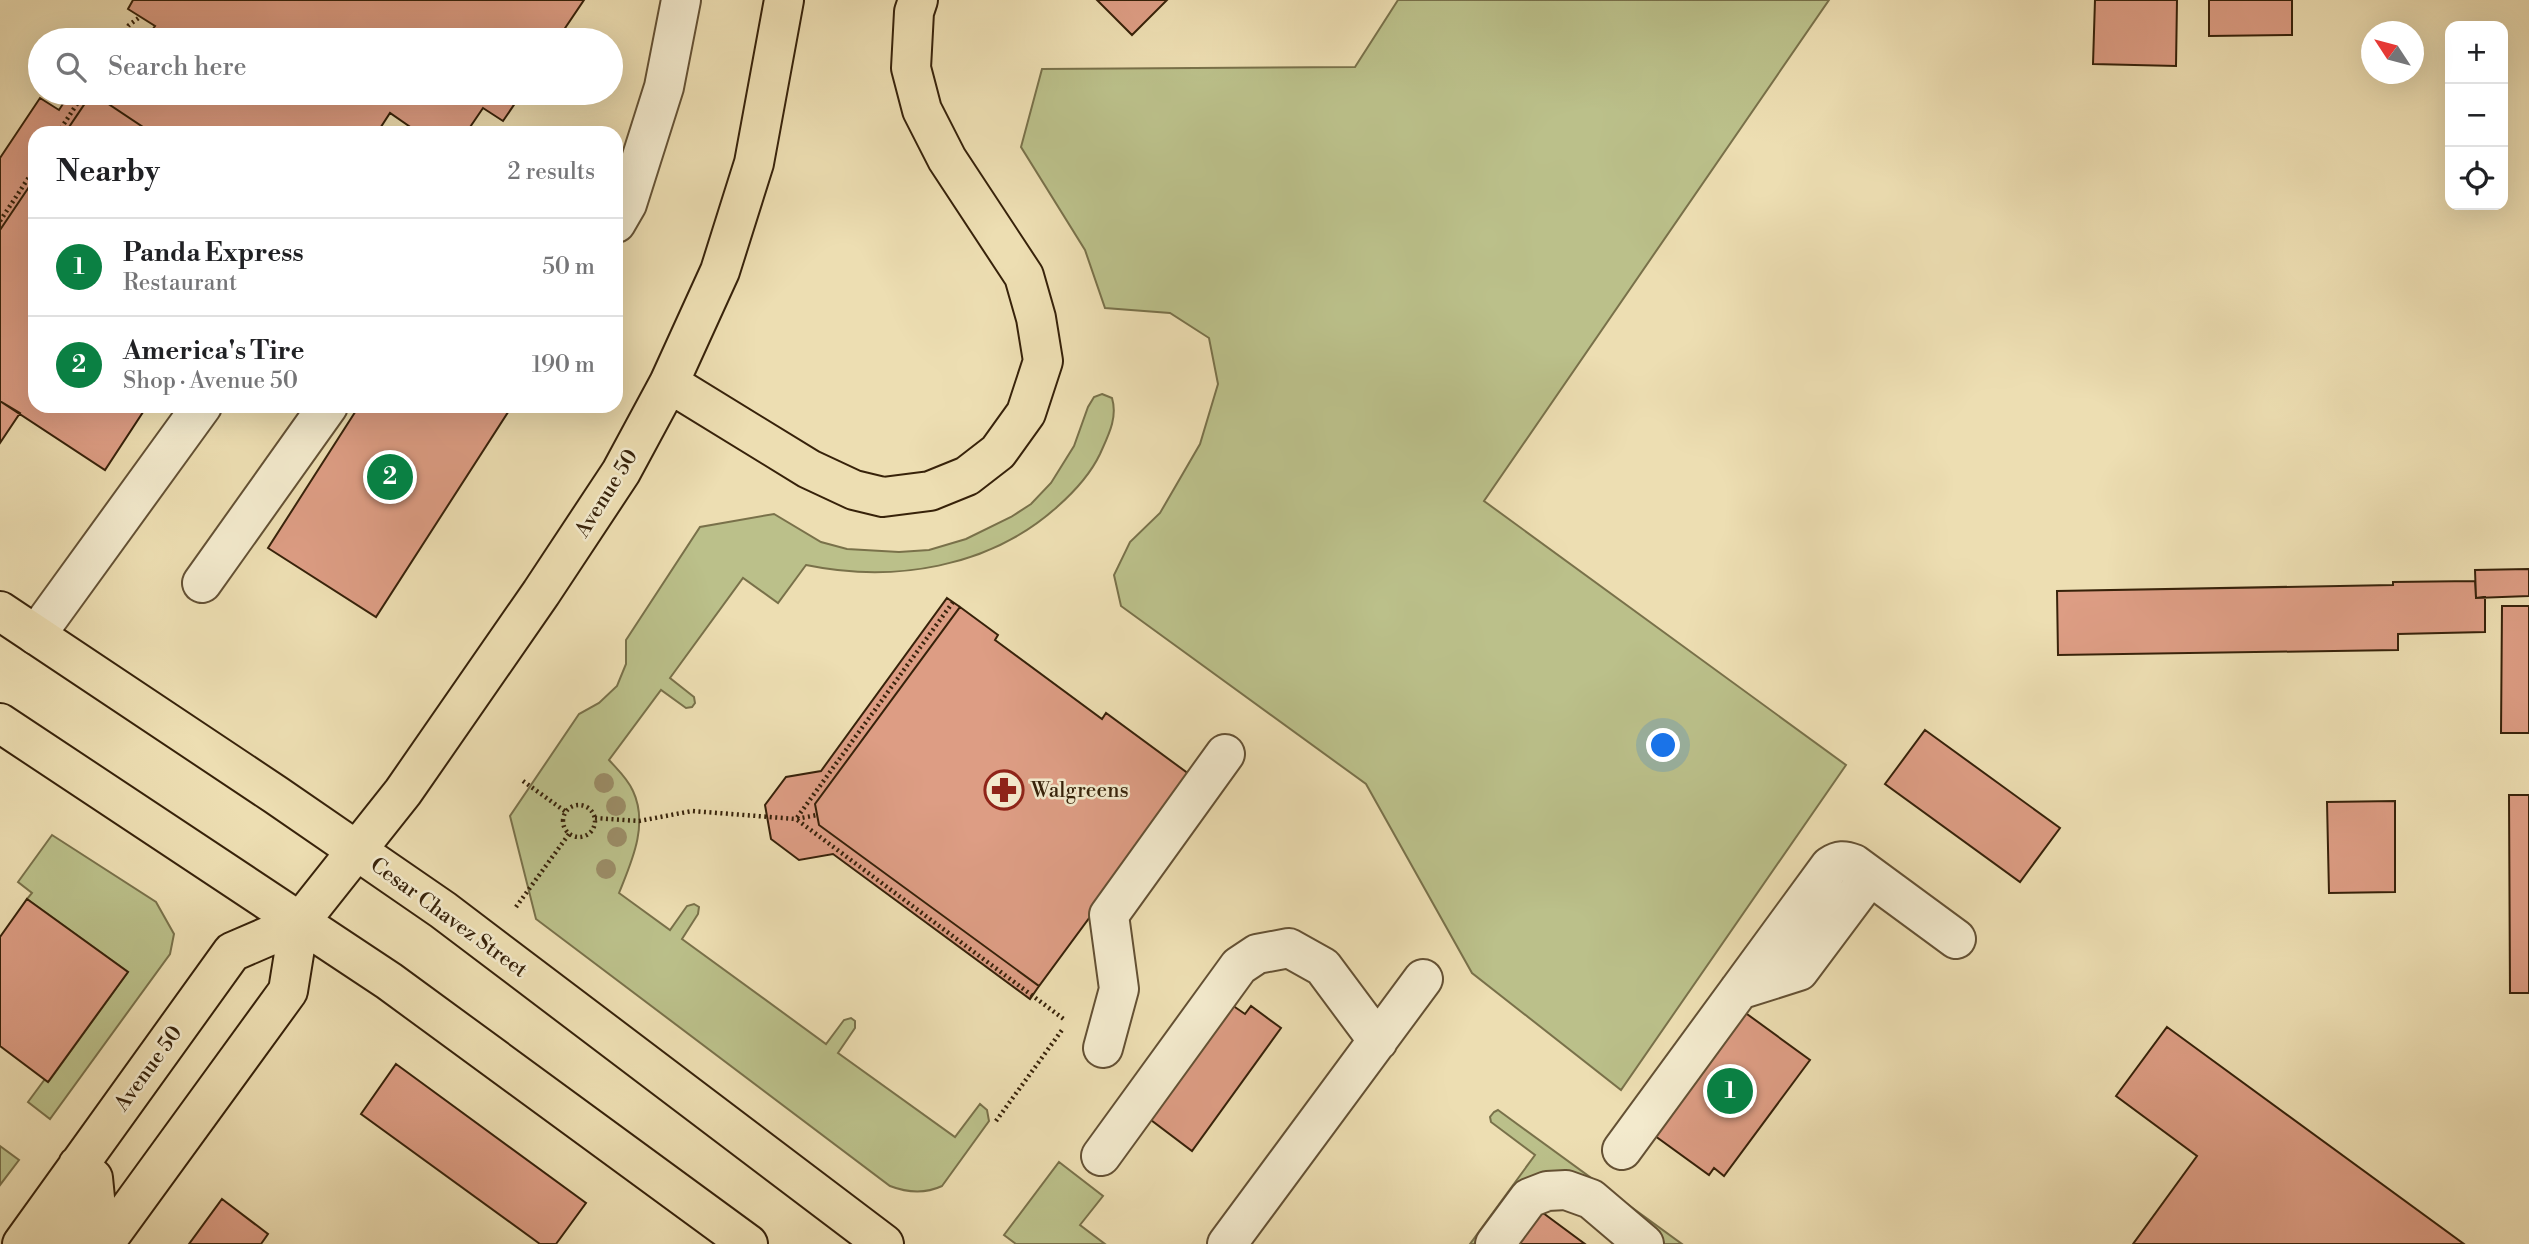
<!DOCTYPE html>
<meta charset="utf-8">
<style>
body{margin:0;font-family:"Libre Bodoni",serif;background:#f6f6f6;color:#202124}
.controls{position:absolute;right:21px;top:21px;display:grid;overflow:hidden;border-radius:14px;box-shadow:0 7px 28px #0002}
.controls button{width:63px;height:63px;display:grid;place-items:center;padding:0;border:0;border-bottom:2px solid #e0e0e0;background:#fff;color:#202124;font:35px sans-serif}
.compass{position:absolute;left:2361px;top:21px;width:63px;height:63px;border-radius:50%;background:#fff;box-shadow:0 7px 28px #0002;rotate:306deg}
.you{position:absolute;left:1664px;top:746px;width:24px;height:24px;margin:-18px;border:5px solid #fff;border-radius:50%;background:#1a73e8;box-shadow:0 0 0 10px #1a73e833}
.badge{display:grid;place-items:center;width:46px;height:46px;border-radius:50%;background:#0b8043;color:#fff;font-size:23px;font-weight:700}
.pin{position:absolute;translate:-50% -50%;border:4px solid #fff;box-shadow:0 2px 7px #0006}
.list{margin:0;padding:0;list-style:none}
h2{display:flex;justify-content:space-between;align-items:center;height:91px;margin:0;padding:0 28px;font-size:30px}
h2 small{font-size:23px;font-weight:400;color:#757577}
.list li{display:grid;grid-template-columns:46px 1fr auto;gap:21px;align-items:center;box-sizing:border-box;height:98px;padding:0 28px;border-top:2px solid #e0e0e0}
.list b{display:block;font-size:26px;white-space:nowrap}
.list p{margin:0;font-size:23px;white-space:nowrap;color:#757577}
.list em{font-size:23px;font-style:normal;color:#757577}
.icon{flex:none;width:38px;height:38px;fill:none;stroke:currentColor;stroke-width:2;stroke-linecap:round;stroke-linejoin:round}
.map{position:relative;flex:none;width:2529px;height:1244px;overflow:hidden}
.search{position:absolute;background:#fff;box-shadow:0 7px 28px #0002;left:28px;top:28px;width:595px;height:77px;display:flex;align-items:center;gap:18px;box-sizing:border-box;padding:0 24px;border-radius:38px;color:#757577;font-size:26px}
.panel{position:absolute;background:#fff;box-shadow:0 7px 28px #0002;left:28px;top:126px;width:595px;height:287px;border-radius:21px}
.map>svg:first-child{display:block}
</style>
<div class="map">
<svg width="2529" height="1244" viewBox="0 0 2529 1244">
<rect width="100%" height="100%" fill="#eddeb2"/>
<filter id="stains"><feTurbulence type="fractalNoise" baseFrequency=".00286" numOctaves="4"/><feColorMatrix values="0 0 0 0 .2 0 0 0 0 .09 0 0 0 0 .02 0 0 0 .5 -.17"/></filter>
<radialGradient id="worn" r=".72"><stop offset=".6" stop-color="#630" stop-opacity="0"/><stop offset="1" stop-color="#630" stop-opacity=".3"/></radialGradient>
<path fill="#bbc08a" stroke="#79714a" stroke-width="2" d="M1398,0H1829L1484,501L1846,765L1621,1090L1472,973L1366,784L1121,606L1114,575L1130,542L1160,513L1200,444L1218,384L1209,338L1170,313L1105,308L1085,250L1021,147L1042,69L1355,67Z
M1102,394L1112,398C1118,418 1108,436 1100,454C1090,475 1074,492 1057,507C989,568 893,583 806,565L778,603L743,578L670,678L694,697L695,703L692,707L686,708L661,690L609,760C618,770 628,779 633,791C649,825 631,863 619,893L670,930L687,906L694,904L699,907L698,914L682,939L826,1044L844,1020L851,1018L855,1021V1028L838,1053L955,1137L980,1104L987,1110L989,1121L942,1186C925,1194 908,1193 890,1186L536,919L510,816L579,714L599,703L617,686L626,664V640L700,527L774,514L821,542L847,549L899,552L929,550L966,539L1011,517L1031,504L1051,483L1074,446L1088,407L1094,397Z
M52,835L156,902L174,934L170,954L50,1119L28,1102L45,1079L49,1081L128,972L27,899L32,893L18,882Z
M1498,1110L1682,1244H1655L1573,1178L1483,1244H1470L1535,1155L1491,1122L1490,1117L1494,1112Z
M0,1146L19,1160L0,1185Z
M1059,1162L1103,1196L1080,1225L1105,1244H1016L1004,1235Z"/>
<path fill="#dd9d84" stroke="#37220a" stroke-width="2" d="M133,0H584L557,40H145L155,26L128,9Z
M1097,0H1167L1132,35Z
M2095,0H2177L2176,66L2093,64Z
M2209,0H2292V35L2209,36Z
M70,93H92L65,133H35V178L0,230V158L40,98L59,110Z
M92,93L152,133H65Z
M110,93H522L503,121L483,108L466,133H419L390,113L377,133H152L104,101Z
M35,178V406H147L105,470L0,401V230Z
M0,401L20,413L0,443Z
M359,406H512L376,617L268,548Z
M2529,569V596L2476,598L2475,570Z
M2475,581L2476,598L2485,597V632L2398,634V650L2058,655L2057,591L2393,585V582Z
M947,598L960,607L815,804L819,825L1039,986L1030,999L833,854L799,860L771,839L765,805L786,777L821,771Z
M2502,606H2529V733H2501Z
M960,607L998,635L995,640L1102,719L1106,713L1193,777L1039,986L819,825L815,804Z
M1925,730L2060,828L2020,882L1885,784Z
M2509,795H2529V993H2510Z
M2395,801V892L2329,893L2327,802Z
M27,899L128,972L48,1082L0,1046V937Z
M1229,1003L1245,1014L1251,1006L1281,1028L1192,1151L1147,1117Z
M1736,1006L1810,1060L1724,1176L1714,1168L1709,1175L1651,1133Z
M2167,1027L2464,1244H2133L2197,1156L2116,1096Z
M396,1064L586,1203L556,1244H540L361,1114Z
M222,1199L268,1234L261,1244H189Z
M1535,1207L1585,1244H1509Z"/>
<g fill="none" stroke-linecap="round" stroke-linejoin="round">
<g stroke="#645134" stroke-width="42">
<path id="minor" d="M616,223L627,204L664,87L681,0
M202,583L328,406
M36,635L202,406
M1739,990L1799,971L1870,876
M1103,1048L1119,989L1109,915L1225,754
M1622,1150L1830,866C1839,860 1844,860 1854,864L1956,939
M1101,1156L1239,966L1257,954L1289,948L1323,967L1378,1041
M1227,1244L1423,979
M1495,1244L1529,1198L1547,1191L1566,1190L1591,1199L1644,1244"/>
</g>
<g stroke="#37220a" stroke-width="42">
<path id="major" d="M669,383L809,469L854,490L883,497L930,491L967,476L998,452L1026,413L1043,361L1036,318L1024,276L947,159L922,110L911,68L914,12L918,0
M0,611L276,795L443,910L884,1244
M0,723L389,981L748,1244
M22,1244L232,952L299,923L403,792L541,593L621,472L669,383L720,271L754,163L784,0
M62,1244L95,1198L93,1178L78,1165
M104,1244L288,991L299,923"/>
</g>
<path stroke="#37220a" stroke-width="4.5" stroke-dasharray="2 3.5" stroke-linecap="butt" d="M119,40L129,25L140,17
M58,133L84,93
M0,221L35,168
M953,602L796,819L1065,1020
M523,781L566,812
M563 821a16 16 0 1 1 32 0a16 16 0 1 1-32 0Z
M595,818L639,821L692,811L796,819L817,815
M516,907L569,834
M996,1121L1062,1030"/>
<use href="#minor" stroke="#f3eacd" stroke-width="38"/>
<use href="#major" stroke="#eddeb2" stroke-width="38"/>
</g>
<g fill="#9b8d67">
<circle cx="604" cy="783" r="10"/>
<circle cx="616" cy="806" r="10"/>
<circle cx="617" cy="837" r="10"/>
<circle cx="606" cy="869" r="10"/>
</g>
<defs>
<g id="pharmacy-ring" transform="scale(2.0125)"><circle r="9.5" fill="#f3eacd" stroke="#8f2418" stroke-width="1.5"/><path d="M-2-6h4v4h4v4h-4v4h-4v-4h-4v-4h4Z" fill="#8f2418"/></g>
</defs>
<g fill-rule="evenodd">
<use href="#pharmacy-ring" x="1004" y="790"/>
</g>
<g text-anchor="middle" stroke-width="5" stroke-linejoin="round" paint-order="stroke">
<g font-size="21" fill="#37220a" stroke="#f3eacd">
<text transform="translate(606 493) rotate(-58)" y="7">Avenue 50</text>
<text transform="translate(449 917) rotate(36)" y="7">Cesar Chavez Street</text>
<text transform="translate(148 1068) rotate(-54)" y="7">Avenue 50</text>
</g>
<g font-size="21" fill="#37220a" stroke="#f3eacd" text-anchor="start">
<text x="1031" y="797">Walgreens</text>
</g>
</g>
<rect width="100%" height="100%" filter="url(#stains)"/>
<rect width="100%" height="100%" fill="url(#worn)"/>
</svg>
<div class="controls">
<button>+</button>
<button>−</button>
<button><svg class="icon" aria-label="locate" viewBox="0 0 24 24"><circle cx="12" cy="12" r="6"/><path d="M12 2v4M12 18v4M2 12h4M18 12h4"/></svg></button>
</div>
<svg class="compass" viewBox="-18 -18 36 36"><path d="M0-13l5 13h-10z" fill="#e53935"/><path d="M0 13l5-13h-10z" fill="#757577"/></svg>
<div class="you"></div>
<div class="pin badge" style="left:1730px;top:1091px">1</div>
<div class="pin badge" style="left:390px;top:477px">2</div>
<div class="search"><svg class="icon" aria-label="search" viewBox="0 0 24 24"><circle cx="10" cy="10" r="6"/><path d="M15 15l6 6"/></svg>Search here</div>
<section class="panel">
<h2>Nearby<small>2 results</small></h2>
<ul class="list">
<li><span class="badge">1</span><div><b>Panda Express</b><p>Restaurant</p></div><em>50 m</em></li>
<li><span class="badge">2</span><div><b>America's Tire</b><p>Shop · Avenue 50</p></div><em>190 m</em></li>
</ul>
</section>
</div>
